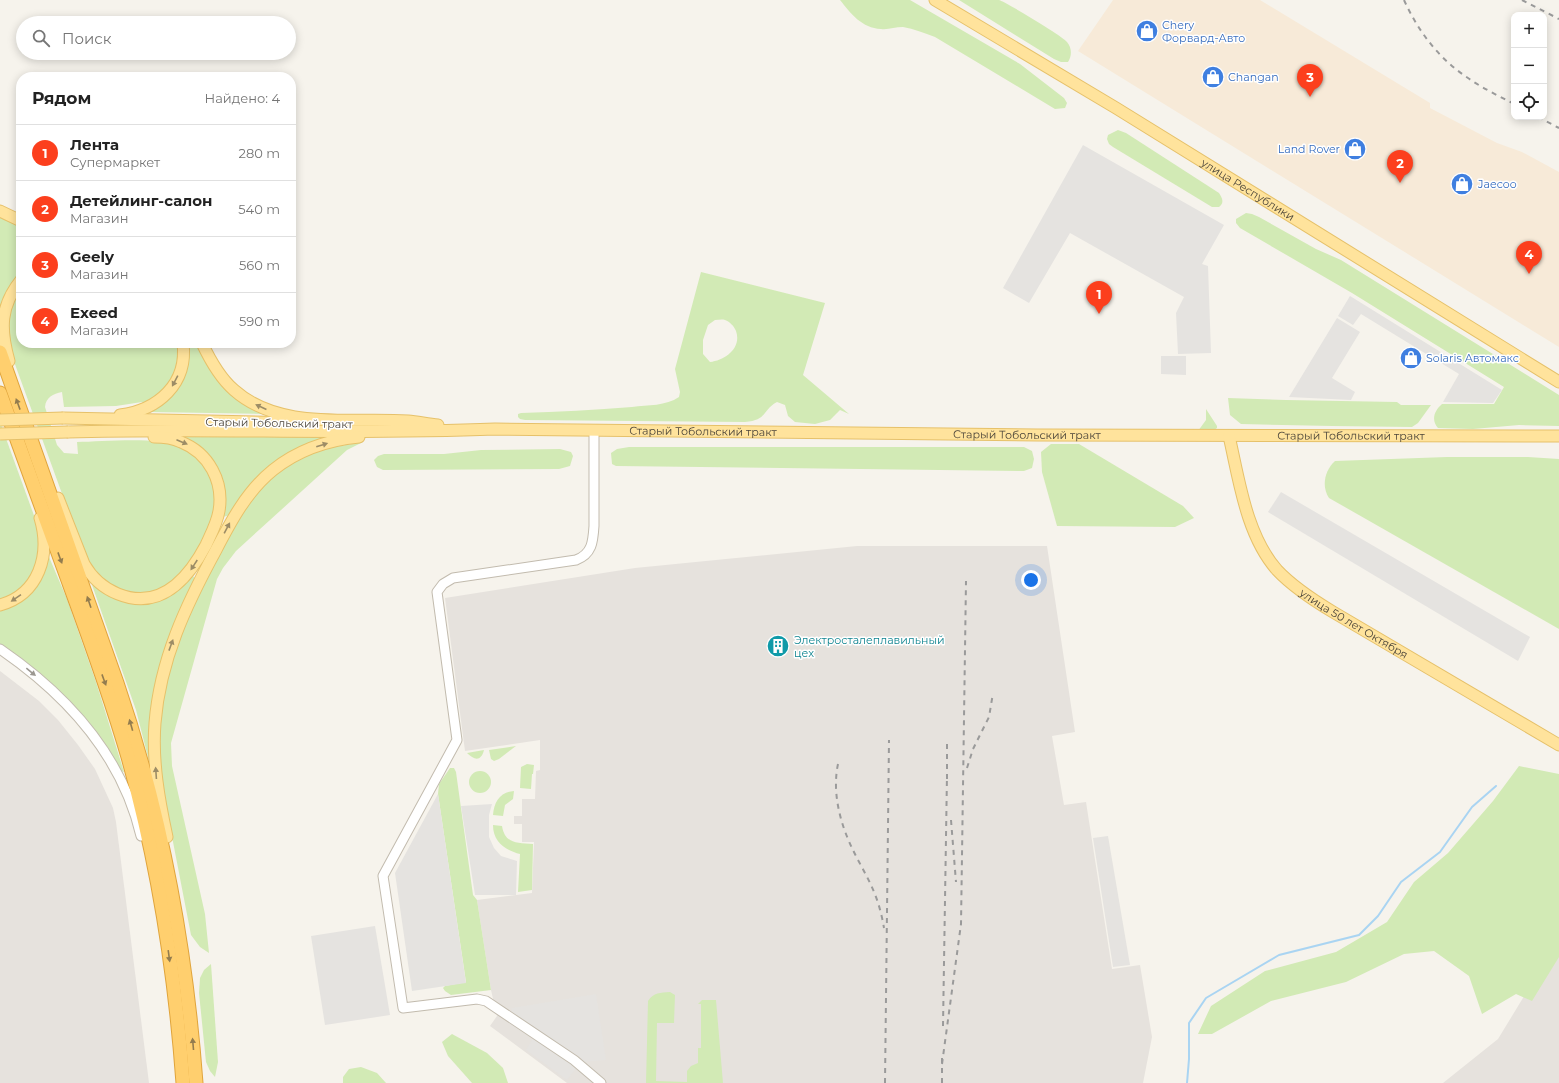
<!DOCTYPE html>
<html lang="ru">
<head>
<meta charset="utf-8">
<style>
  :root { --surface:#fff; --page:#f6f6f6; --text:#222; --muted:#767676; --line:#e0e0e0; --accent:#fc3f1d }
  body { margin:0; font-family:Montserrat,sans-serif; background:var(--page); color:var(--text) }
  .controls { position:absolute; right:12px; top:12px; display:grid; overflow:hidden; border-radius:8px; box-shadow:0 2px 10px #0003 }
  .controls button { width:36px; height:36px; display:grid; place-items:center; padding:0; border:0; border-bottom:1px solid var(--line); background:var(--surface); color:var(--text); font:20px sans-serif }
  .you { position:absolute; left:1031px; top:580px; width:14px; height:14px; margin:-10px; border:3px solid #fff; border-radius:50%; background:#1a73e8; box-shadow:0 0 0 6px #1a73e833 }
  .badge { display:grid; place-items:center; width:26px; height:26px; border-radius:50%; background:var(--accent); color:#fff; font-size:13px; font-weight:700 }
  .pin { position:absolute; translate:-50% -33px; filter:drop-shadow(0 1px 2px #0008) }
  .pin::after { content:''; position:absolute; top:21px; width:14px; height:12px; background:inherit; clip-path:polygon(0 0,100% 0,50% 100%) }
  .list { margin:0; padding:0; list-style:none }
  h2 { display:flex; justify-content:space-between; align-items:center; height:52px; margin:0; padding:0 16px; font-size:17px }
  h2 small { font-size:13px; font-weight:400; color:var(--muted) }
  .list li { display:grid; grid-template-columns:26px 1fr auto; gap:12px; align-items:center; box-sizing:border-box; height:56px; padding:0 16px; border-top:1px solid var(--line) }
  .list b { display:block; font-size:15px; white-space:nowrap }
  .list p { margin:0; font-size:13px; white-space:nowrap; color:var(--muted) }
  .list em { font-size:13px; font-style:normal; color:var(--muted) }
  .icon { flex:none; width:22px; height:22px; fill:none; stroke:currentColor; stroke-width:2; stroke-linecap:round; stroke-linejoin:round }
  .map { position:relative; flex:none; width:1559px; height:1083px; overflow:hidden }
  .search { position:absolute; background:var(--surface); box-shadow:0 2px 10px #0003; left:16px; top:16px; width:280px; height:44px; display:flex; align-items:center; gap:10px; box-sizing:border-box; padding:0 14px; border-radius:22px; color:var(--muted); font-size:15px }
  .panel { position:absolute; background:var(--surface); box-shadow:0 2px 10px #0003; left:16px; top:72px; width:280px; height:276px; border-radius:16px }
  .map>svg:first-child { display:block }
</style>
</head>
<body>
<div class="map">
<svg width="1559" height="1083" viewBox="0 0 1559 1083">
  <rect width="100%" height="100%" fill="#f6f3ec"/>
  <path fill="#f7ead8" d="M1113 0H1260L1430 103V108L1497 143 1522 152 1559 172V347L1078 51Z"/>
  <g fill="#e6e2dd">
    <path d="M857 546H1047L1075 732 1052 736 1064 805 1086 802 1112 969 1140 965 1152 1037 1143 1083H567L490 1026 497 1016 491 990 477 900 532 893 534 842H522V824H514V816H522V799H535L536 771 540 770V740L465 751 445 598 635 568Z"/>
    <path d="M0 671 39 701 58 720 78 745 95 769 113 808 116 822 149 1083H0Z"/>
    <path d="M1559 939V1083H1443L1498 1039Z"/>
  </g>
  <g fill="#d2eab5" fill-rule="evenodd">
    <path d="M840 0H910L1020 64 1064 98 1067 103 1065 108 1055 109 935 37C924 33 914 29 903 27 895 27 888 30 881 29 862 28 851 14 840 0Z"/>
    <path d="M959 0C972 0 987 0 999 0 1004 1 1064 37 1067 42 1072 48 1072 56 1068 62H1061L1054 59Z"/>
    <path d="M1118 130 1126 133 1219 193C1223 199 1224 203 1219 207H1212L1113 147 1109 144 1107 139 1108 135Z"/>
    <path d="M1246 213 1252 214 1259 217 1316 249 1341 260 1559 395V426L1519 425 1473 429 1438 428C1431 420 1434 411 1442 404H1494L1504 387 1352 293 1240 228 1236 223V219Z"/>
    <path d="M0 216 21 226V275L6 292 0 307Z"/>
    <path d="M701 272 825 303 803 375 849 414 840 410 830 420 815 424 795 422 788 416 785 405 777 402C762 410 768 420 745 422L525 420 520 419 518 417V414L521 413C558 412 595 410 632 407 648 405 666 406 679 397L680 392 675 369ZM715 320C718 320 722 319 725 320 730 322 734 326 736 331 742 348 725 360 710 362L703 354V340L708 325Z"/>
    <path d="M21 287V343H178V365L167 387 144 405 142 402 116 406 64 407 62 392C53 394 46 397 45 407L57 445 64 453 78 454 77 442C103 442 158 436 180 447 209 461 222 493 211 523 208 530 205 536 202 542 183 582 148 610 105 583 98 579 90 563 85 557L8 345 6 338 11 301Z"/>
    <path d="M186 343H198L205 357 264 414 151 412V411L165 401Z"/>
    <path d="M1228 398 1286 400 1397 402 1401 405H1431L1418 423 1412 427 1332 426 1241 424 1230 415Z"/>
    <path d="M1206 409 1217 426V428L1214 430 1198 431 1206 420Z"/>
    <path d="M0 422 40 532 38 563 25 585 15 593 0 601Z"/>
    <path d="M179 436H337L309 445 230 515 223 517 224 490Z"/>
    <path d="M363 442 347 450 236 551 223 568 217 579 171 743 172 766 205 914 209 953 200 947 191 935 162 785 158 742 161 705 172 654 199 592 242 511 264 484 281 470 302 457 323 449Z"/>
    <path d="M1051 444H1079L1183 506 1194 518 1175 527 1057 526 1042 472 1041 452Z"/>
    <path d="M629 447H1024L1032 451 1034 459 1032 468 1024 471 616 466 612 464 611 453 617 449Z"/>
    <path d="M560 449 571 452 573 456 570 466 559 469 383 470 377 467 374 460 378 456 384 454H444L481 450Z"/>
    <path d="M1447 457H1528L1559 459V629L1329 498C1321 486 1325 470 1335 461Z"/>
    <path d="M49 557 67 599 96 682 124 772 121 771C90 714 52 681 0 644V611L20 601 42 576Z"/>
    <path d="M193 576 196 580 178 616 150 765 136 710 92 585C100 588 107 595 115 599 144 610 174 597 193 576Z"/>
    <path d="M516 746 499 759 494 761 491 759 489 750Z"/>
    <path d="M484 750C481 762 474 760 467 753Z"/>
    <path d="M527 764 534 765 533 774H532L531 789 520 788 521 767Z"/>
    <path d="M1519 766 1559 774V957L1532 1001 1516 994 1482 1014 1469 976 1434 951 1404 954 1346 982 1271 1001 1212 1034H1198L1211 1006 1265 971 1336 952 1387 922 1414 882 1448 853 1493 801Z"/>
    <path d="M450 768H454L456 772 473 895 477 900 491 990 451 995 445 991 443 988 445 986 466 982 438 794 439 784Z"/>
    <circle cx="480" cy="782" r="11"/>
    <path d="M514 791 513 799 505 805 503 816 493 815C494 802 500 792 514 791Z"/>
    <path d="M493 825 502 826C505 844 517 843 533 844L532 890 518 892 520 854C505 850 493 842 493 825Z"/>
    <path d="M211 964 218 1062 215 1077 210 1071 206 1062 199 993 200 978 204 970Z"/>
    <path d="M670 992 675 995 674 1023H657L656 1081 687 1082V1071L691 1066 698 1063V1048H701V1004H698L702 1000H716L723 1083H646L648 1001C654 992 660 993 670 992Z"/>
    <path d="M452 1034 487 1053 503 1068 508 1083H472L448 1056 442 1042Z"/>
    <path d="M361 1067 377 1073 386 1083H343V1077L349 1069Z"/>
  </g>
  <g fill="#e5e3e0">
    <path d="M1083 145 1224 225 1202 264 1208 266 1211 353 1178 354 1176 313 1184 297 1070 233 1029 303 1003 288Z"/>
    <path d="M1350 296 1502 390 1493 403 1443 402 1459 374 1361 314 1353 325 1338 316Z"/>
    <path d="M1337 318 1360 332 1332 378 1355 392 1351 400 1289 397Z"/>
    <path d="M1161 356H1186V375L1161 374Z"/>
    <path d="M1281 492 1530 637 1518 661 1268 512Z"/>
    <path d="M438 794 466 983 412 991 395 873Z"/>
    <path d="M492 804 489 815V837L494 848 501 856 517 861 516 895H475L461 806Z"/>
    <path d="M1108 836 1130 965 1113 967 1093 838Z"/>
    <path d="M375 926 390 1015 325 1025 311 936Z"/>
    <path d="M596 994 606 1060 581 1062 567 1080 526 1050 532 1040 531 1035 510 1019 512 1008Z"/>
  </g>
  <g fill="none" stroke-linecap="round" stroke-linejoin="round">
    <path stroke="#a9d4f2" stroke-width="2" d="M1187 1083 1189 1059V1023L1206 998 1279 955 1359 935 1378 916 1401 882 1440 852 1472 807 1496 786"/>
    <g stroke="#c2bbae" stroke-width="11">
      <g id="minor">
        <path d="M594 430V526C593 542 592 554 576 560L453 578 443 584 437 592 457 740 383 876 403 1008 477 999 486 1001 574 1060 601 1083"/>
        <path d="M0 649C67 695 122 755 141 836"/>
      </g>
    </g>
    <g stroke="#e6c16a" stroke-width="13">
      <g id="major">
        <path id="s1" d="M935 0 1116 108 1559 382"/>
        <path d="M0 211 21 221"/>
        <path d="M202 343C210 360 220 378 234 390 280 431 351 417 408 421 418 422 428 424 438 425"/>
        <path d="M9 361C0 329 0 306 21 280"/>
        <path d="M120 415C158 410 188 384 183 343"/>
        <path d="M63 418 297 423"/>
        <path id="s2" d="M68 432C210 428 353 435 495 429L1037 435 1559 436"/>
        <path id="s3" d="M1229 436C1239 479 1246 535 1277 570 1293 587 1313 600 1333 612L1559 745"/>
        <path d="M58 498 84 564C92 578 103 588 118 594 160 611 188 579 206 545 211 534 217 523 219 511 224 482 209 453 181 442 173 438 163 437 154 437"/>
        <path d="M0 605C39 594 51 555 40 518"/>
        <path d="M167 837C159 800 152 761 155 723 160 660 186 605 216 550 231 521 247 491 273 470 298 450 328 440 359 437"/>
      </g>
    </g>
    <g stroke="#e0a43c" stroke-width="15">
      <g id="highway">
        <path d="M0 352 117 683C161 812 186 946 196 1083"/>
        <path d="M0 393C23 457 46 520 69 583 90 640 111 698 128 757 158 863 175 973 183 1083"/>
      </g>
    </g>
    <use href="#minor" stroke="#fff" stroke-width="9"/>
    <use href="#major" stroke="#ffe39c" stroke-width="11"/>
    <use href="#highway" stroke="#ffcf6e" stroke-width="13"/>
    <g stroke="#9a9a9a" stroke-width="2" stroke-dasharray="5 5" stroke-linecap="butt">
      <path d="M1404 0C1418 31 1439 59 1468 78 1482 88 1499 96 1514 104"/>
      <path d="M1522 0 1559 19"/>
      <path d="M1538 117 1559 128"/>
      <path d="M838 764C832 792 840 823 852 848 859 863 868 877 874 892 879 904 882 916 884 928"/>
      <path d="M967 768 973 749 989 717 993 693"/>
      <path d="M947 779V741"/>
      <path d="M951 820 956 882"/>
      <path d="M943 1026 947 774"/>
      <path d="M942 1064 961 924 966 581"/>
      <path d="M885 1083 889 740"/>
      <path d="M942 1083V1058"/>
    </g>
    <g stroke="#e6c16a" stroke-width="13" stroke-linecap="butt">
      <g id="major-bridge">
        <path d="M0 420 63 418"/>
        <path d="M0 434 68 432"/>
      </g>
    </g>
    <use href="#major-bridge" stroke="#ffe39c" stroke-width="11"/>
  </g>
  <defs><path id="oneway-solid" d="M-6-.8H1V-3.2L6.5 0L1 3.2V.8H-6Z"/></defs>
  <g fill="#9c8c66">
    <use href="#oneway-solid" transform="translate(175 381) rotate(118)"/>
    <use href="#oneway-solid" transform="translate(261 407) rotate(-155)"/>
    <use href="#oneway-solid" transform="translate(182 442) rotate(23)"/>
    <use href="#oneway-solid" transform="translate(322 445) rotate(-17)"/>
    <use href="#oneway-solid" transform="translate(227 528) rotate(-62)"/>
    <use href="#oneway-solid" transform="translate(194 565) rotate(123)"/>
    <use href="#oneway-solid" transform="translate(16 598) rotate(146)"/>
    <use href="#oneway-solid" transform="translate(171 645) rotate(-70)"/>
    <use href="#oneway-solid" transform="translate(156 773) rotate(-94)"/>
  </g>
  <g fill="#937c4e">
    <use href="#oneway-solid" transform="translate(18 404) rotate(-110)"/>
    <use href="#oneway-solid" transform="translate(60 558) rotate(70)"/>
    <use href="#oneway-solid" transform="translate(89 602) rotate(-109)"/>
    <use href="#oneway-solid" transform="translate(104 680) rotate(70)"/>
    <use href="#oneway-solid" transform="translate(131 725) rotate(-106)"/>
    <use href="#oneway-solid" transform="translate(169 956) rotate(82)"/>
    <use href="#oneway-solid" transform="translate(193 1044) rotate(-95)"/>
  </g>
  <use fill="#9c9892" href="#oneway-solid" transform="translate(31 672) rotate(39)"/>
  <defs>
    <g id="shop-disc" transform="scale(1.15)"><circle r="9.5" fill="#3f7fe0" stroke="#fff"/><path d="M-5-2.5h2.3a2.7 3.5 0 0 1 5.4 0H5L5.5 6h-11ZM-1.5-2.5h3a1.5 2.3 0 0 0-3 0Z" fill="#fff"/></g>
    <g id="building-disc" transform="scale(1.15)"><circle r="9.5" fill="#0f9aa8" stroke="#fff"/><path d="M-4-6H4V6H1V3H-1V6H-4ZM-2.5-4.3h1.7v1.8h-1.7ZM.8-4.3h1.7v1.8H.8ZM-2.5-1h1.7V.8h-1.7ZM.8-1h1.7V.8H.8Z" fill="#fff"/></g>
  </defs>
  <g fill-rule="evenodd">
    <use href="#shop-disc" x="1147" y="31"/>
    <use href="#shop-disc" x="1213" y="77"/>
    <use href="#shop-disc" x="1355" y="149"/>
    <use href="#shop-disc" x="1462" y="184"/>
    <use href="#shop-disc" x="1411" y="358"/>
    <use href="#building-disc" x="778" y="646"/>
  </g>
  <g text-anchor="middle" stroke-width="3" stroke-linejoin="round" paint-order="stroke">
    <g font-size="11" fill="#366cbe" stroke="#fff" text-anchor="start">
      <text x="1162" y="29">Chery<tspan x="1162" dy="13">Форвард-Авто</tspan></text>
      <text x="1228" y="81">Changan</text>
      <text x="1340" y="153" text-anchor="end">Land Rover</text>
      <text x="1478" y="188">Jaecoo</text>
      <text x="1426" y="362">Solaris Автомакс</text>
    </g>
    <g font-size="11" fill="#4b4439" stroke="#fff">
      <text dy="4" stroke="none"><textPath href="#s1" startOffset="366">улица Республики</textPath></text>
      <text transform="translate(279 423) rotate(1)" y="4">Старый Тобольский тракт</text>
      <text dy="4" stroke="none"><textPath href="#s2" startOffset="635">Старый Тобольский тракт</textPath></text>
      <text dy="4" stroke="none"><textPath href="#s2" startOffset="959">Старый Тобольский тракт</textPath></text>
      <text dy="4" stroke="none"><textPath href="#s2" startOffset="1283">Старый Тобольский тракт</textPath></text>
      <text dy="4" stroke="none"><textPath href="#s3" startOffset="238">улица 50 лет Октября</textPath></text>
    </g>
    <g font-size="11" fill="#0d838f" stroke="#fff" text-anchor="start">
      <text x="794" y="644">Электросталеплавильный<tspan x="794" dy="13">цех</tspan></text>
    </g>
  </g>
</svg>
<div class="controls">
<button>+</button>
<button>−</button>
<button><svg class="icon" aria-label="locate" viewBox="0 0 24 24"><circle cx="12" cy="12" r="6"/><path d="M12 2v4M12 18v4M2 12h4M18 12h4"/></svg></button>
</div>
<div class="you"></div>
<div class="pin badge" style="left:1099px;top:314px">1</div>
<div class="pin badge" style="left:1400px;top:183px">2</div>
<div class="pin badge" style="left:1310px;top:97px">3</div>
<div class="pin badge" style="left:1529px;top:274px">4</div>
<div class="search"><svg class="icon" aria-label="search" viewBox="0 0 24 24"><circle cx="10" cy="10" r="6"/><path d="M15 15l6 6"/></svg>Поиск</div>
<section class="panel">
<h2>Рядом<small>Найдено: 4</small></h2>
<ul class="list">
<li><span class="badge">1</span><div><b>Лента</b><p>Супермаркет</p></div><em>280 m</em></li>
<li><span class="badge">2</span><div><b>Детейлинг-салон</b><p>Магазин</p></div><em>540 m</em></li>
<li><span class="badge">3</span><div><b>Geely</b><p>Магазин</p></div><em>560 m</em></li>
<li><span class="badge">4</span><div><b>Exeed</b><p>Магазин</p></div><em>590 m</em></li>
</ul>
</section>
</div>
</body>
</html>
